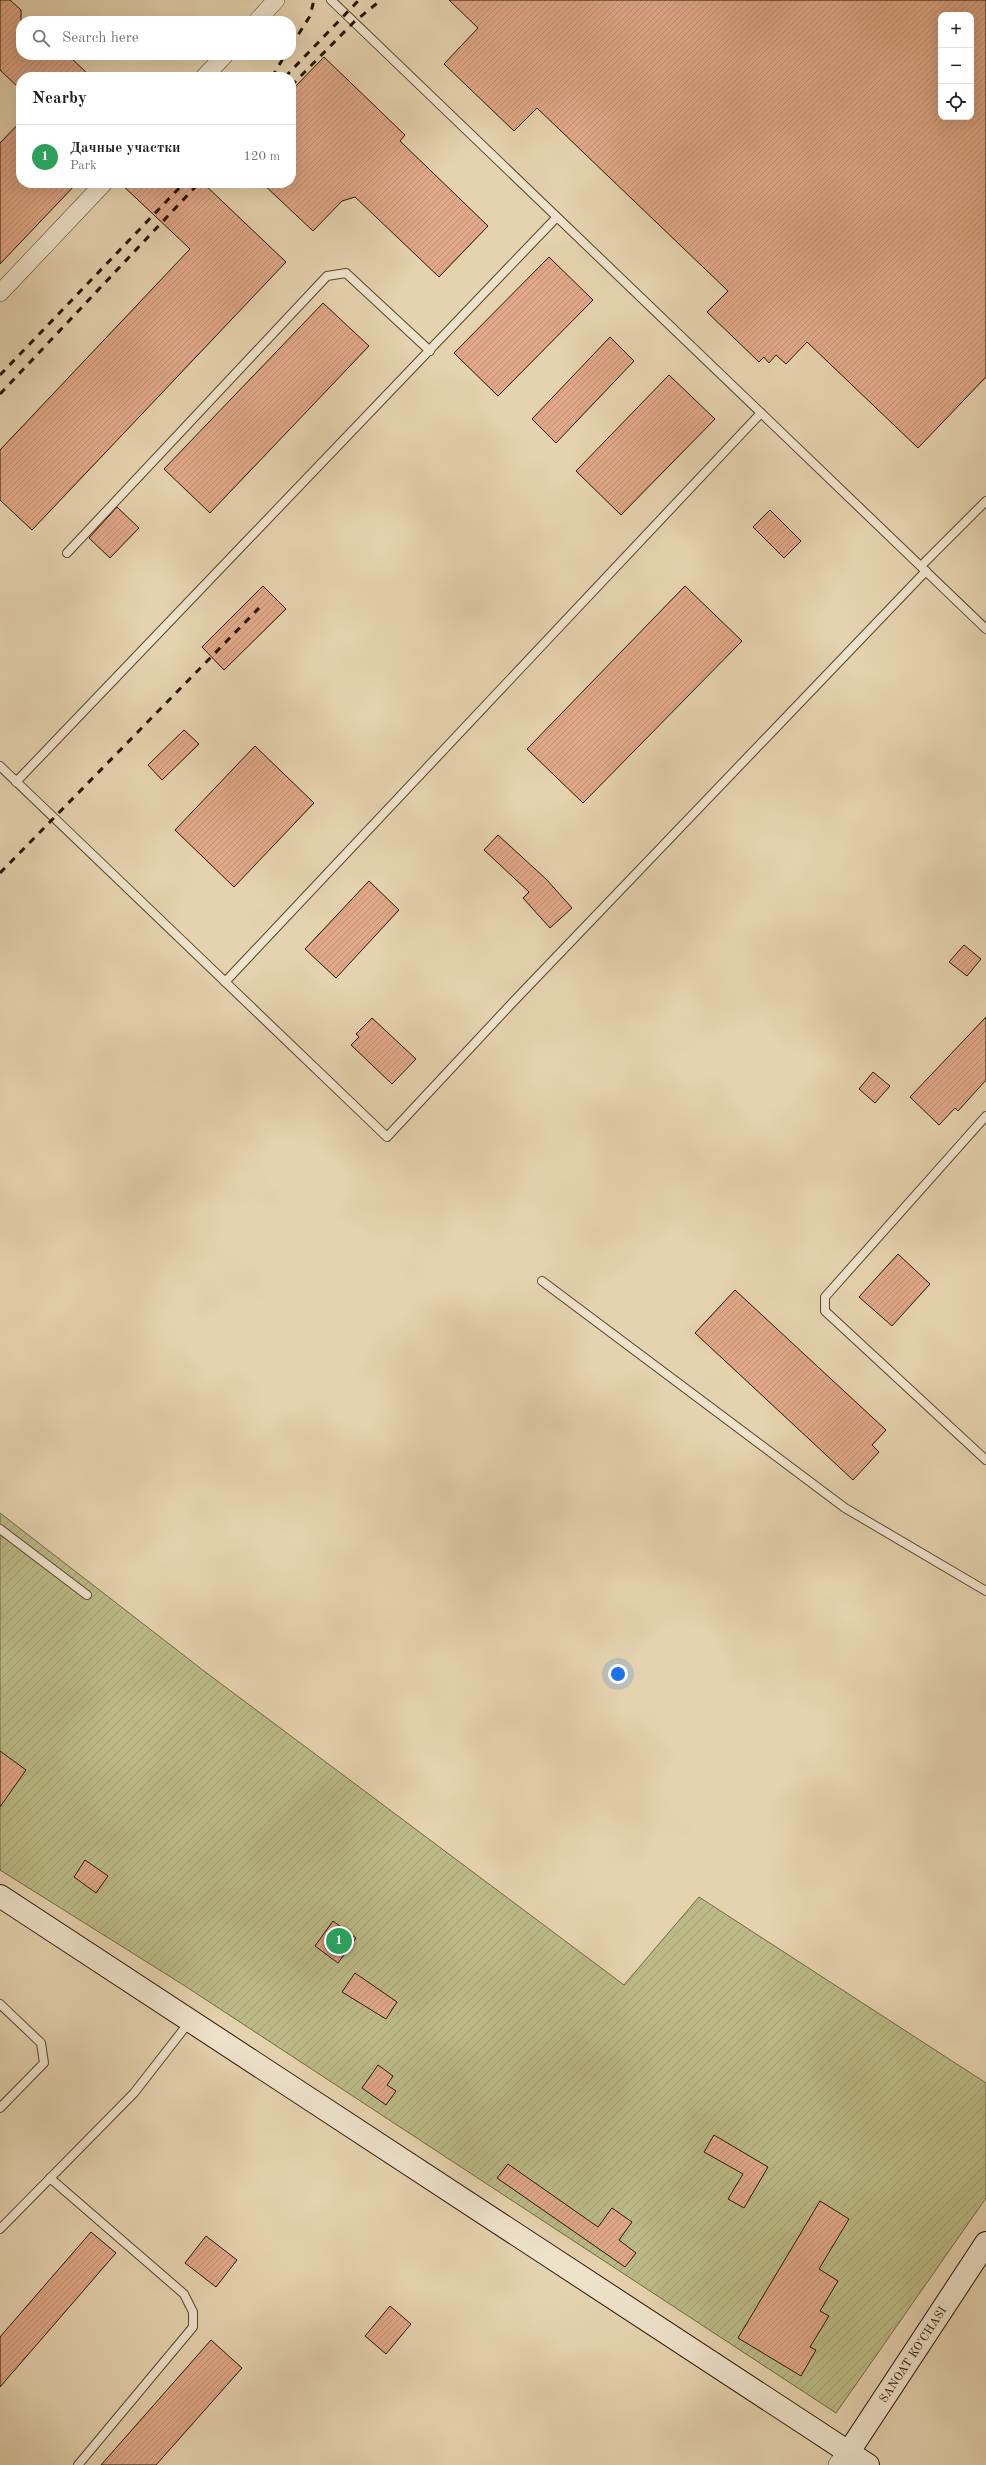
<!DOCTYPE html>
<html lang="en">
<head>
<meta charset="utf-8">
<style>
  :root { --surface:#fff; --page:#f6f6f6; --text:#202124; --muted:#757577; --line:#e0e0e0; --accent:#8f2418 }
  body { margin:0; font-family:"Old Standard TT",serif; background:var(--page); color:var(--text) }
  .controls { position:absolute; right:12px; top:12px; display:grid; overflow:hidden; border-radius:8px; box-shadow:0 4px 16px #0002 }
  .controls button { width:36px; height:36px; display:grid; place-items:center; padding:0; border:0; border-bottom:1px solid var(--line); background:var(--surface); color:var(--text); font:20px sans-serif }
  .you { position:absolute; left:618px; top:1674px; width:14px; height:14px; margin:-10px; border:3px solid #fff; border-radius:50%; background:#1a73e8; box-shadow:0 0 0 6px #1a73e833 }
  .badge { display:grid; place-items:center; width:26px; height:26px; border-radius:50%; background:var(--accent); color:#fff; font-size:13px; font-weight:700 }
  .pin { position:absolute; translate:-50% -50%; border:2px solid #fff; box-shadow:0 1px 4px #0006 }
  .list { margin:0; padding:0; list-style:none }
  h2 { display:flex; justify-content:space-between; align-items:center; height:52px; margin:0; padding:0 16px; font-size:17px }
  h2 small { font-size:13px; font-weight:400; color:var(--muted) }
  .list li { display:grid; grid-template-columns:26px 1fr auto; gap:12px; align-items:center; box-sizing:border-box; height:64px; padding:0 16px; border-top:1px solid var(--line) }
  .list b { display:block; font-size:15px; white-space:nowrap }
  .list p { margin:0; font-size:13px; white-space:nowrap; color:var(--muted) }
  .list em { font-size:13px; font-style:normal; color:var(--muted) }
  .icon { flex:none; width:22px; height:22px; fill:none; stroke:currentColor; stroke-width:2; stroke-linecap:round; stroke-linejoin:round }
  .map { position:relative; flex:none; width:986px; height:2465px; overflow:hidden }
  .search { position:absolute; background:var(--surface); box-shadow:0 4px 16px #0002; left:16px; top:16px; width:280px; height:44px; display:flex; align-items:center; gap:10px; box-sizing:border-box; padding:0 14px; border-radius:16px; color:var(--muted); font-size:15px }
  .panel { position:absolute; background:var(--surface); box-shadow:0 4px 16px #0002; left:16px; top:72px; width:280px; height:116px; border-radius:16px }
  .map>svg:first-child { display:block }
</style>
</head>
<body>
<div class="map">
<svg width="986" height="2465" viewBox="0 0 986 2465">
  <defs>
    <pattern id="garden-furrows" width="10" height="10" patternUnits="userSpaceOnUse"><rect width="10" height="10" fill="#bbba86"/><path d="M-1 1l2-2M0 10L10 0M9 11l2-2" fill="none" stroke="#a19f72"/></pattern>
    <pattern id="building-hatch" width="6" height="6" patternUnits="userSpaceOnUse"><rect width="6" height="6" fill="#e0a888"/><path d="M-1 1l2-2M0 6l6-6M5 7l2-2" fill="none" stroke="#c09074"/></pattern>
  </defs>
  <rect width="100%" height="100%" fill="#e5d2ae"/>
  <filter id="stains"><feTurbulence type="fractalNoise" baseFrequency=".005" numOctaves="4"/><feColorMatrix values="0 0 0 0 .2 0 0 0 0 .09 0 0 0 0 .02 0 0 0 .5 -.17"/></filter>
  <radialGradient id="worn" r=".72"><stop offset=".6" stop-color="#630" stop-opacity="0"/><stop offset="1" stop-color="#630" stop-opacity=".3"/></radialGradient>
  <path fill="url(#garden-furrows)" stroke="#726745" d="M0 1513 204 1671 624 1985 699 1897 986 2083V2198L836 2413 185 1986 0 1870Z"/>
  <g fill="url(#building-hatch)" stroke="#2a1404" fill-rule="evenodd">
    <path d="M0 0H10L21 10V55H68L91 77H21V90L0 70Z"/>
    <path d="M449 0H986V377L918 448 807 342 786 364 776 355 769 363 764 357 759 362 707 312 728 291 537 108 514 131 444 64 478 28ZM941 15H971V117H941Z"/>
    <path d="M324 57 405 135 400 141 488 226 439 277 355 197 342 201 313 231 262 183H291V91Z"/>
    <path d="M21 121V183H77L0 264V143Z"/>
    <path d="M120 183H203L286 262 32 530 0 500V450L190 249Z"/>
    <path d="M549 257 593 300 498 396 454 353Z"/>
    <path d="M323 303 369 346 210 513 164 469Z"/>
    <path d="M610 337 634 361 556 443 532 419Z"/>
    <path d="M669 375 715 419 621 515 576 471Z"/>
    <path d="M117 507 139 528 110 558 89 538Z"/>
    <path d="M770 510 801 541 784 558 753 527Z"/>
    <path d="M263 586 286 609 224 670 202 647Z"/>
    <path d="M685 586 742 641 583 803 527 749Z"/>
    <path d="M184 730 199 744 162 780 148 765Z"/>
    <path d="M255 746 314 803 234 887 175 830Z"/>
    <path d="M498 835 546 879 572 908 550 928 523 898 529 892 484 850Z"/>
    <path d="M369 881 399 910 336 978 305 949Z"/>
    <path d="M964 945 981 959 967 976 949 962Z"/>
    <path d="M986 1017V1080L958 1111 955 1108 939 1125 910 1097Z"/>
    <path d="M372 1018 416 1059 392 1084 351 1045 359 1037 356 1034Z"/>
    <path d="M873 1072 890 1086 875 1103 859 1089Z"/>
    <path d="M898 1254 930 1284 892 1326 859 1297Z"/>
    <path d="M735 1290 886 1430 872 1445 879 1452 853 1480 695 1333Z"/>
    <path d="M0 1751 26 1770 0 1807Z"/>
    <path d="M85 1860 108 1876 96 1893 74 1877Z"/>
    <path d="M333 1921 356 1938 338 1963 315 1946Z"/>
    <path d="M355 1973 397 2002 386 2019 342 1992Z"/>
    <path d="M378 2065 393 2076 387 2085 396 2091 386 2105 362 2088Z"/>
    <path d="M714 2135 768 2167 744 2208 728 2199 743 2174 704 2152Z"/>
    <path d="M508 2164 598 2227 612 2208 632 2222 619 2240 636 2253 625 2267 497 2178Z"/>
    <path d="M820 2201 849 2219 819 2269 838 2281 820 2311 829 2316 810 2347 816 2350 801 2376 738 2338Z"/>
    <path d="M91 2232 116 2253 0 2387V2337Z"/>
    <path d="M206 2236 237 2260 216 2287 185 2263Z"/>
    <path d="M390 2306 411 2324 386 2354 365 2336Z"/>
    <path d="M211 2340 242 2368 156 2465H101Z"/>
  </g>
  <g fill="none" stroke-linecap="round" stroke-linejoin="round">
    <g stroke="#59442e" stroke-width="10">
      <g id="service">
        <path d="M331 0 986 629"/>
        <path d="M67 553 327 276 346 273 430 351"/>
        <path d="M921 566 986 501"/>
        <path d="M0 766 387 1137 514 1001 926 571"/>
        <path d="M16 782 556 218"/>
        <path d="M225 982 761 413"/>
        <path d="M986 1116 825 1297V1311L986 1460"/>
        <path d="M542 1281 845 1508 986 1591"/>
        <path d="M0 1529 87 1595"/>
        <path d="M0 2004 41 2043 44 2063 0 2108"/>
        <path d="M50 2178 184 2294 193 2312V2327L78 2465"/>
        <path d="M0 2229 134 2093 190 2021"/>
      </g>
    </g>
    <g stroke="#59442e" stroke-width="18">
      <g id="minor">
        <path d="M257 21 276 0"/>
        <path d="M204 77 225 55"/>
        <path d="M0 293 104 183"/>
      </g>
    </g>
    <g stroke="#59442e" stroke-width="22">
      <path id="tertiary" d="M839 2465 848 2453"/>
    </g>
    <g stroke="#2a1404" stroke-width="24">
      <g id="secondary">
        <path d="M0 1896 868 2465"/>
        <path id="s1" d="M848 2453 986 2243"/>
      </g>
    </g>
    <use href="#service" stroke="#eee2ca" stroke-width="8"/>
    <use href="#minor" stroke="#eee2ca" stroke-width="17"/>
    <use href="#tertiary" stroke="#eee2ca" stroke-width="21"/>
    <use href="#secondary" stroke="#eee2ca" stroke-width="22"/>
    <g stroke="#2a1404" stroke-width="3" stroke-dasharray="7 7" stroke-linecap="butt">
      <path d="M291 46 310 16 314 0"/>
      <path d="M272 77 285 55"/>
      <path d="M285 77 359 0"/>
      <path d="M291 86 354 22 381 0"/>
      <path d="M0 375 184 183"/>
      <path d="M0 394 199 183"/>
      <path d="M0 873 259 608"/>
    </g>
  </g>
  <g text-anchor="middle" stroke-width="3" stroke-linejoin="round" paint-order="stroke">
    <g font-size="12" fill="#2a1404" stroke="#eee2ca">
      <text dy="4" stroke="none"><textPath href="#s1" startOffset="118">SANOAT KO'CHASI</textPath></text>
    </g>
  </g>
  <rect width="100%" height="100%" filter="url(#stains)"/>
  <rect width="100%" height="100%" fill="url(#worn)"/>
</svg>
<div class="controls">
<button>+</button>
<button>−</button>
<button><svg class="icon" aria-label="locate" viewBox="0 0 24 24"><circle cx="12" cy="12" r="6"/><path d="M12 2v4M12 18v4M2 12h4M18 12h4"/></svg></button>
</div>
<div class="you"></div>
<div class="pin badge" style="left:339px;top:1941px;background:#2e9e5b">1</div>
<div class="search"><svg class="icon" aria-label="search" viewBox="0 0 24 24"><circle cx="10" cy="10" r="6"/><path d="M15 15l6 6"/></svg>Search here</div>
<section class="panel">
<h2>Nearby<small></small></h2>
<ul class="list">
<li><span class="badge" style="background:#2e9e5b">1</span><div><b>Дачные участки</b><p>Park</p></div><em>120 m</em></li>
</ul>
</section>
</div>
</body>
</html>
